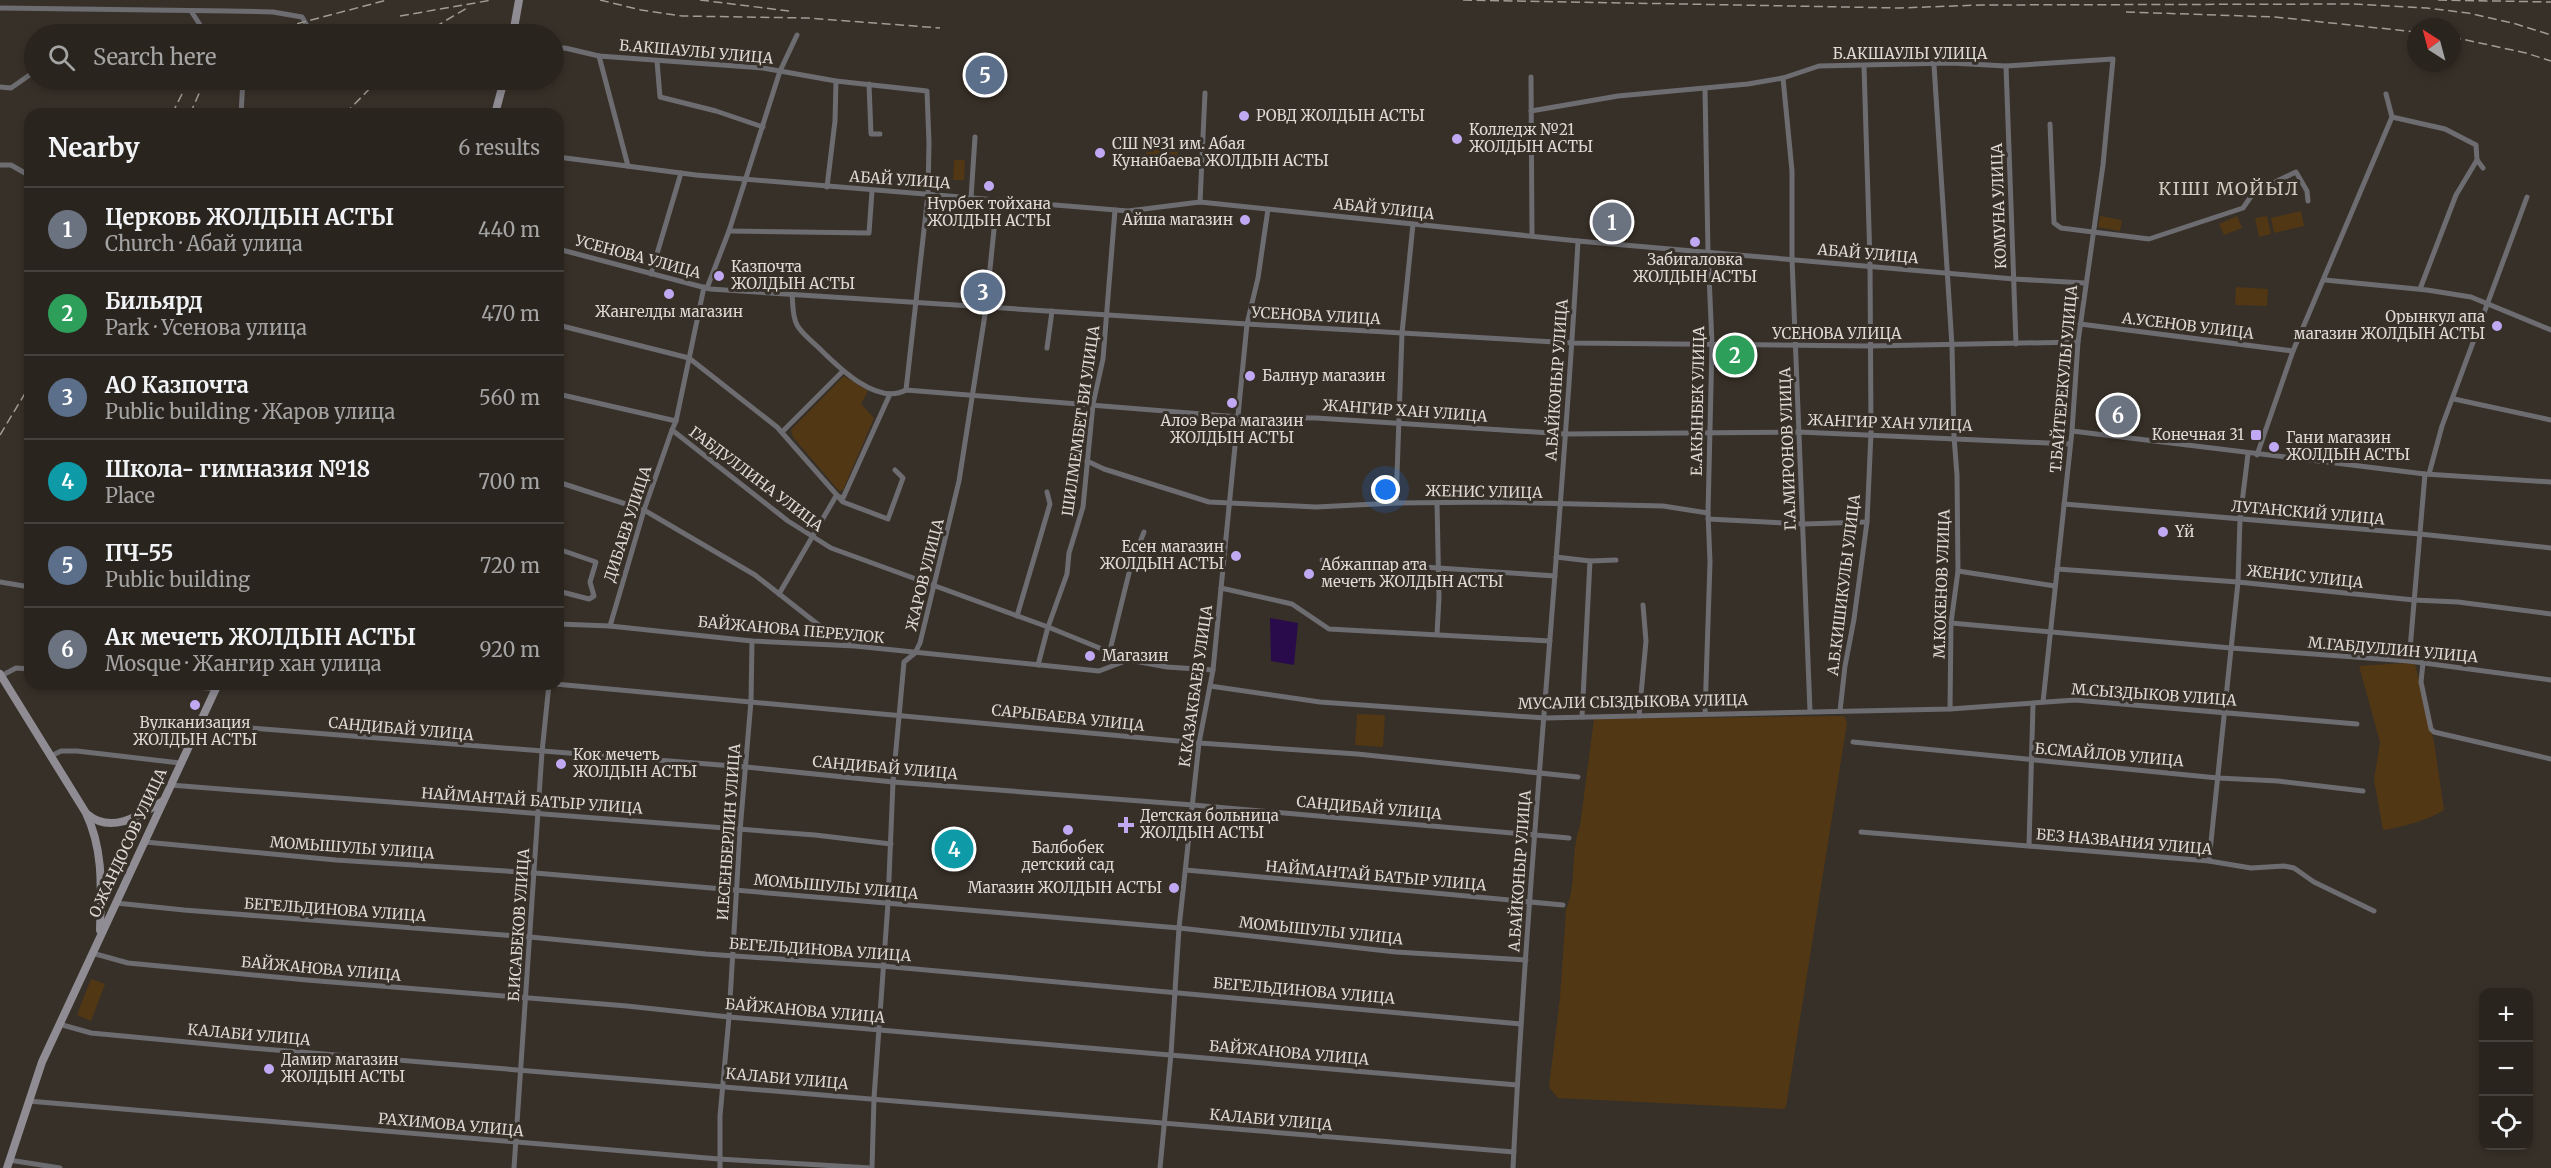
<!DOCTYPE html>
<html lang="en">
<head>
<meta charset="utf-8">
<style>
  :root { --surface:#29241e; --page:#312c27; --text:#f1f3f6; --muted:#a5a4a4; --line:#45413c; --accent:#bca0f2 }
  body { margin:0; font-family:Merriweather,serif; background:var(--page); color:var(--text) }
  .controls { position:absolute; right:18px; bottom:18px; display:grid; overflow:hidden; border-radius:12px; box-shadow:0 3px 9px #0003 }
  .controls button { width:54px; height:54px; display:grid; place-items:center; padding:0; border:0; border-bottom:2px solid var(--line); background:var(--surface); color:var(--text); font:30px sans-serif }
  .compass { position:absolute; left:2407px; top:18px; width:54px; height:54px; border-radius:50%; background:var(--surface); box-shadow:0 3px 9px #0003; rotate:324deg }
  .you { position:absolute; left:1386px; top:490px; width:21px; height:21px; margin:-15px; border:4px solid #fff; border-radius:50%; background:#1a73e8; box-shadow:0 0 0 9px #1a73e833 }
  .badge { display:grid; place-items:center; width:39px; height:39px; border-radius:50%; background:var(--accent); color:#fff; font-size:20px; font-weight:700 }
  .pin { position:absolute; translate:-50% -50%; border:3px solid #fff; box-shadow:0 2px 6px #0006 }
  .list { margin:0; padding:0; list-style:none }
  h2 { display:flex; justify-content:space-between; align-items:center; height:78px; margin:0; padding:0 24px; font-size:26px }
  h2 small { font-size:20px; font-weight:400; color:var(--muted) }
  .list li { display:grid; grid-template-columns:39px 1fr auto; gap:18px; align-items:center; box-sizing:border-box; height:84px; padding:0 24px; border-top:2px solid var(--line) }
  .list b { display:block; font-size:22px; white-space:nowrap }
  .list p { margin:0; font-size:20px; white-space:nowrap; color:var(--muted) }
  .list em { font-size:20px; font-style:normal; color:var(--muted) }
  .icon { flex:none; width:33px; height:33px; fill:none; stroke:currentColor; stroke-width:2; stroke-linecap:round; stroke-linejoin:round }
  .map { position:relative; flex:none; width:2551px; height:1168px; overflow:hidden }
  .search { position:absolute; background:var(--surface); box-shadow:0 3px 9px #0003; left:24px; top:24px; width:540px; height:66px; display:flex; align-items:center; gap:15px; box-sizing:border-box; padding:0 21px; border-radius:33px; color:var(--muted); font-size:22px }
  .panel { position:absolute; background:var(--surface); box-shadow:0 3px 9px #0003; left:24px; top:108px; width:540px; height:582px; border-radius:18px }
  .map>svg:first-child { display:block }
</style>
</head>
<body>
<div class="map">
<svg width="2551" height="1168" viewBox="0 0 2551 1168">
  <rect width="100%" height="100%" fill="#373028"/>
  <g fill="#513714">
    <path d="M1146 148 1178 149 1177 167 1146 166Z"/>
    <path d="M954 160H965L964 180H953Z"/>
    <path d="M2301 211 2304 226 2274 233 2271 218Z"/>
    <path d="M2100 216 2122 220 2120 231 2098 227Z"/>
    <path d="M2237 216 2242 228 2224 235 2219 224Z"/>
    <path d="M2267 216 2271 234 2259 237 2255 218Z"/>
    <path d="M2236 287 2268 289 2267 306 2235 305Z"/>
    <path d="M844 376 868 391 861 404 874 418 843 490 839 491 793 437 791 430Z"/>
    <path d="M2405 663 2415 664 2434 742 2444 810C2431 819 2399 828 2383 830L2374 780 2380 742 2359 666Z"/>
    <path d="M1357 714 1385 715 1383 747 1355 745Z"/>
    <path d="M1844 716 1847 723 1786 1107 1783 1109 1558 1098 1549 1087 1560 998 1566 910C1577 884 1570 853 1580 826L1594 719Z"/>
    <path d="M91 979 105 984 91 1021 77 1015Z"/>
  </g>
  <path fill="#290b4c" d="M1270 618 1298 623 1294 665 1271 661Z"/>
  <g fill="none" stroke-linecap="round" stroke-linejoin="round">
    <g stroke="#6d6c71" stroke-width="5">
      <path d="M0 8 228 11 273 12 302 17 309 29 276 34"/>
      <path d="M191 11 206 34"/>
      <path d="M554 49 565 48 599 56 763 68 836 81 927 91 929 143 928 194 906 390"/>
      <path d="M599 56 628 166"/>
      <path d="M657 61 660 97 716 111 763 127"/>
      <path d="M1934 65 1952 346 1954 437 1957 475 1958 571 1951 623 1950 709"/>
      <path d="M2006 66 2016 344"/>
      <path d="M1531 77 1532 236"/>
      <path d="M1783 78 1792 171V259L1810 711"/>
      <path d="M133 80H143"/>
      <path d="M869 84 871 134H880"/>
      <path d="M0 87 11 88 31 74 34 75"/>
      <path d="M1531 111 1618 96 1748 84 1783 78 1819 66 1951 63 2006 66 2113 59 2103 165 2078 342 2072 431 2043 702"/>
      <path d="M241 114 243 80"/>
      <path d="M2392 117 2445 129 2476 145 2477 160 2483 168"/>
      <path d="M2050 124 2054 223 2061 228 2149 239 2243 208 2254 192 2296 172 2307 191 2308 201"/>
      <path d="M558 157 696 175 1128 211 1200 202 1578 241 2014 279 2085 283"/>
      <path d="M0 165H11L30 176"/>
      <path d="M827 187 835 121 836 81"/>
      <path d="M971 198 975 137"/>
      <path d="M1200 202 1205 93"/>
      <path d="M729 231 869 233 872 191"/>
      <path d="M558 249 710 289 1247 324 1573 343 1869 346 2078 342"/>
      <path d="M651 274 681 173"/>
      <path d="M2325 280 2427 290 2471 297 2551 330"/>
      <path d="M707 288 729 231 780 71 797 35"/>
      <path d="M2420 289 2456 195 2477 160"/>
      <path d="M792 293C793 303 792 316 797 325 802 334 812 341 819 348 838 367 877 406 906 390L1239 417 1316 418 1565 434 1799 432 2070 444"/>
      <path d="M2080 324 2293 351"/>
      <path d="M558 325 689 358 777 427 843 502 888 519 903 478 895 470"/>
      <path d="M1047 348 1052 311"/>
      <path d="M558 394 676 421 672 430 788 521 831 548 1048 627 1129 660 1167 667 1213 670"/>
      <path d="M2454 399 2551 420"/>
      <path d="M676 421 704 287"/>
      <path d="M2072 431 2425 474 2551 482"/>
      <path d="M782 432 843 371"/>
      <path d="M2257 455 2293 351 2392 117 2386 94"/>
      <path d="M1087 461 1104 469 1209 502 1316 507 1396 503 1497 502 1663 506 1708 513"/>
      <path d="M2429 474 2442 426 2527 197"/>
      <path d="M558 482 644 510 755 575 820 626 853 645"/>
      <path d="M1396 503 1402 333 1413 224"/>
      <path d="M1437 503 1439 598 1437 634"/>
      <path d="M2064 504 2420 534 2551 548"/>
      <path d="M1708 519 1804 524 1867 522"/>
      <path d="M558 549 596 562 590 582 594 596 589 599 558 591"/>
      <path d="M1556 557 1590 561 1616 560"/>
      <path d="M1322 560 1555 576"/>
      <path d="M2057 569 2238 582 2414 600 2458 602 2551 614"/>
      <path d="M1958 571 2055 586"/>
      <path d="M0 582 30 587"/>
      <path d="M1221 588 1292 604 1329 629 1550 641"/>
      <path d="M779 594 836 496 843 498 890 394"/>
      <path d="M1017 616 1050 504 1047 492"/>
      <path d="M1951 623 2231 648 2409 661 2551 680"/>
      <path d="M558 624 610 626 752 641 855 646 1099 671 1128 660"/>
      <path d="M610 626 644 510 672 430"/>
      <path d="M1109 654 1131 565 1144 532"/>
      <path d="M2409 661 2425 474"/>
      <path d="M2423 663 2421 682 2431 729 2434 732 2551 759"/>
      <path d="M1038 665 1048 627 1067 574 1069 553 1083 507 1093 404 1103 359 1115 210"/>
      <path d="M1 676 16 668 30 669"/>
      <path d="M175 684 216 689"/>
      <path d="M555 684 1199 743 1357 754 1578 777"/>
      <path d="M1210 686 1320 702 1545 718 1950 709 2075 700 2357 724"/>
      <path d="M1840 711 1845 666 1854 619 1867 522 1871 433 1870 261 1864 66"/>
      <path d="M1705 714 1710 562 1708 513 1712 344 1708 252 1705 89"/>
      <path d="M1639 716 1646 641 1643 605"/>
      <path d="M1582 717 1590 561"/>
      <path d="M199 724 746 767 893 782 1193 805 1569 838"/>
      <path d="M1853 742 2218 778 2278 781 2363 791"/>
      <path d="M51 756 61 751H77L180 763"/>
      <path d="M170 785 815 835 891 844"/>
      <path d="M1861 832 2209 861 2251 868 2284 866 2294 868 2314 882 2374 911"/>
      <path d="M145 842 336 860 535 873 1179 928 1396 952 1526 960"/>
      <path d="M2029 846 2033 705"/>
      <path d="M2209 861 2238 582 2240 519 2248 454"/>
      <path d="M1186 870 1563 905"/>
      <path d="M116 903 184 910 530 937 706 954 882 966 1521 1024"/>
      <path d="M92 953 128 963 307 980 627 1006 729 1017 1517 1085"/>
      <path d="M59 1024 91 1033 251 1048 1514 1152"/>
      <path d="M28 1101 719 1159 871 1168"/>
      <path d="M9 1160 60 1168"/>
      <path d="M514 1168 542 752 549 684"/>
      <path d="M720 1168V1116L729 1017 740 831 751 701 752 641"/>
      <path d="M872 1168 874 1098 888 903 893 782 904 662 915 653 920 643 959 481 986 308 997 200"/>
      <path d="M1160 1168 1171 1054 1179 928 1199 743 1213 670 1247 324 1258 278 1268 209"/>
      <path d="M1513 1168C1528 859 1561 550 1578 241"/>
    </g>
    <g stroke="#8f8c94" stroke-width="8">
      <path d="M513 34 519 0"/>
      <path d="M495 114 504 80"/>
      <path d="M0 674 86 813C104 851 101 889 100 930"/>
      <path d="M87 814C112 835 140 815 163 801"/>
      <path d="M7 1168 42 1062 218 684"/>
    </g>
    <g stroke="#a09b94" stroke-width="1.5" stroke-dasharray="9 4.5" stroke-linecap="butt">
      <path d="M600 0 641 10 682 16 808 18 940 28"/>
      <path d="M700 0 789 11"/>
      <path d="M1463 0 1900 8 1980 5 2353 4 2427 8 2468 13 2516 24 2551 35"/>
      <path d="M2438 0 2551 2"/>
      <path d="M2126 12 2275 17 2416 32"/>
      <path d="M400 16 492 0"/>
      <path d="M258 34 387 0"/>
      <path d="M423 34 467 8"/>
      <path d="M2452 37 2526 53 2551 61"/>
      <path d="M172 114 189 80"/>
      <path d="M190 114 205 80"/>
      <path d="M345 114 378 80"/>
      <path d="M0 435 30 385"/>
    </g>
  </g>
  <g fill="#c1a8f3" stroke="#373028" stroke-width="2">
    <circle cx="1244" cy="116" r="6"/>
    <circle cx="1457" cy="139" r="6"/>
    <circle cx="1100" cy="153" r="6"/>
    <circle cx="989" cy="186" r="6"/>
    <circle cx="1245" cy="220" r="6"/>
    <circle cx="1695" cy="242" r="6"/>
    <circle cx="719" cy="276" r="6"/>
    <circle cx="669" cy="294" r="6"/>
    <circle cx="2497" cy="326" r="6"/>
    <circle cx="1250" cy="376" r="6"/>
    <circle cx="1232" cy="403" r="6"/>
    <rect x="2250" y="429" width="12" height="12" rx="3"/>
    <circle cx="2274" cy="447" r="6"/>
    <circle cx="2163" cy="532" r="6"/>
    <circle cx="1236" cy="556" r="6"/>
    <circle cx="1309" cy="574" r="6"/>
    <circle cx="1090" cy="656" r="6"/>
    <circle cx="195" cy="705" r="6"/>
    <circle cx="561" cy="764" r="6"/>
    <path d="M1123 816h6v6h6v6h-6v6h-6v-6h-6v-6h6z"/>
    <circle cx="1068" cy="830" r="6"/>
    <circle cx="1174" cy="888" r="6"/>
    <circle cx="269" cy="1069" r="6"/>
  </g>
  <g text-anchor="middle" stroke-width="6" stroke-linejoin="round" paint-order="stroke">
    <g font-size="15" fill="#ddd9d3" stroke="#373028">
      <text transform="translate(696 52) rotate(5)" y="5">Б.АКШАУЛЫ УЛИЦА</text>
      <text x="1910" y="59">Б.АКШАУЛЫ УЛИЦА</text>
      <text transform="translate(900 180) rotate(4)" y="5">АБАЙ УЛИЦА</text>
      <text transform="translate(1999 206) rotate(-92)" y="5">КОМУНА УЛИЦА</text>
      <text transform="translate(1384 209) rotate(6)" y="5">АБАЙ УЛИЦА</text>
      <text transform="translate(1868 254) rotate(5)" y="5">АБАЙ УЛИЦА</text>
      <text transform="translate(638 257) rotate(15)" y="5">УСЕНОВА УЛИЦА</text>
      <text transform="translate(1316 316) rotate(3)" y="5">УСЕНОВА УЛИЦА</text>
      <text transform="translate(2188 326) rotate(7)" y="5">А.УСЕНОВ УЛИЦА</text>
      <text x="1837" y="339">УСЕНОВА УЛИЦА</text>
      <text transform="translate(2064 379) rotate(-85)" y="5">Т.БАЙТЕРЕКУЛЫ УЛИЦА</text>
      <text transform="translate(1557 380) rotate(-86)" y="5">А.БАЙКОНЫР УЛИЦА</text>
      <text transform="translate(1698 401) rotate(-89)" y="5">Е.АКЫНБЕК УЛИЦА</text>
      <text transform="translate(1405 411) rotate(4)" y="5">ЖАНГИР ХАН УЛИЦА</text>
      <text transform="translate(1081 421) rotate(-82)" y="5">ШИЛМЕМБЕТ БИ УЛИЦА</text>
      <text transform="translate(1890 423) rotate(2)" y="5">ЖАНГИР ХАН УЛИЦА</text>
      <text transform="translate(1788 449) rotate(-92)" y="5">Г.А.МИРОНОВ УЛИЦА</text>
      <text transform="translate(756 479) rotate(37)" y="5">ГАБДУЛЛИНА УЛИЦА</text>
      <text transform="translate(1484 492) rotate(1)" y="5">ЖЕНИС УЛИЦА</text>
      <text transform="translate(2308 513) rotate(5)" y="5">ЛУГАНСКИЙ УЛИЦА</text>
      <text transform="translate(628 524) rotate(-72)" y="5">ДИБАЕВ УЛИЦА</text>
      <text transform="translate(925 575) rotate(-76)" y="5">ЖАРОВ УЛИЦА</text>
      <text transform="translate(2305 577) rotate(6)" y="5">ЖЕНИС УЛИЦА</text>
      <text transform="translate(1942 584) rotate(-88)" y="5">М.КОКЕНОВ УЛИЦА</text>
      <text transform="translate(1844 585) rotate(-83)" y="5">А.Б.КИШИКУЛЫ УЛИЦА</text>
      <text transform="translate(791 630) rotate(5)" y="5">БАЙЖАНОВА ПЕРЕУЛОК</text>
      <text transform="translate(2393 650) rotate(5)" y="5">М.ГАБДУЛЛИН УЛИЦА</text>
      <text transform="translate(1196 686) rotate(-82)" y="5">К.КАЗАКБАЕВ УЛИЦА</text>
      <text transform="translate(2154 695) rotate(4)" y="5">М.СЫЗДЫКОВ УЛИЦА</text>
      <text transform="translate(1633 702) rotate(-1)" y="5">МУСАЛИ СЫЗДЫКОВА УЛИЦА</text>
      <text transform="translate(1068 718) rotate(6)" y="5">САРЫБАЕВА УЛИЦА</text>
      <text transform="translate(401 729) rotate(5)" y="5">САНДИБАЙ УЛИЦА</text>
      <text transform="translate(2109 755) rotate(5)" y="5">Б.СМАЙЛОВ УЛИЦА</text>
      <text transform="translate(885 768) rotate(5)" y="5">САНДИБАЙ УЛИЦА</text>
      <text transform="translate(532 801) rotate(4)" y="5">НАЙМАНТАЙ БАТЫР УЛИЦА</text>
      <text transform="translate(1369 808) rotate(5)" y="5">САНДИБАЙ УЛИЦА</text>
      <text transform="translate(729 832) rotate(-86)" y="5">И.ЕСЕНБЕРЛИН УЛИЦА</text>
      <text transform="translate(2124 842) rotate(5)" y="5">БЕЗ НАЗВАНИЯ УЛИЦА</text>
      <text transform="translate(128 843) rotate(-65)" y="5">О.ЖАНДОСОВ УЛИЦА</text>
      <text transform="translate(352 848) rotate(4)" y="5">МОМЫШУЛЫ УЛИЦА</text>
      <text transform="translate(1520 871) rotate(-86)" y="5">А.БАЙКОНЫР УЛИЦА</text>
      <text transform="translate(1376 876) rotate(5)" y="5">НАЙМАНТАЙ БАТЫР УЛИЦА</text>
      <text transform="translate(836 887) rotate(5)" y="5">МОМЫШУЛЫ УЛИЦА</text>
      <text transform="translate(335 910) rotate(4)" y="5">БЕГЕЛЬДИНОВА УЛИЦА</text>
      <text transform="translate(519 925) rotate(-86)" y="5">Б.ИСАБЕКОВ УЛИЦА</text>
      <text transform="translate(1321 931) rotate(6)" y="5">МОМЫШУЛЫ УЛИЦА</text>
      <text transform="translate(820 950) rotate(4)" y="5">БЕГЕЛЬДИНОВА УЛИЦА</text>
      <text transform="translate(321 969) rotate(5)" y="5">БАЙЖАНОВА УЛИЦА</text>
      <text transform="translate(1304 991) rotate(5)" y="5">БЕГЕЛЬДИНОВА УЛИЦА</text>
      <text transform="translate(805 1011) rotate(5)" y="5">БАЙЖАНОВА УЛИЦА</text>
      <text transform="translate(249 1035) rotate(5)" y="5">КАЛАБИ УЛИЦА</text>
      <text transform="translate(1289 1053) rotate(5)" y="5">БАЙЖАНОВА УЛИЦА</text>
      <text transform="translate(787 1079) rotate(5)" y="5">КАЛАБИ УЛИЦА</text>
      <text transform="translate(1271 1120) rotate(5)" y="5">КАЛАБИ УЛИЦА</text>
      <text transform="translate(451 1125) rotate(5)" y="5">РАХИМОВА УЛИЦА</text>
    </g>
    <g font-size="15" fill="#ddd9d3" stroke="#373028" text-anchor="start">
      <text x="1256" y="121">РОВД ЖОЛДЫН АСТЫ</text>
      <text x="1469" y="135">Колледж №21<tspan x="1469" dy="17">ЖОЛДЫН АСТЫ</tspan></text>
      <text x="1112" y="149">СШ №31 им. Абая<tspan x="1112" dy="17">Кунанбаева ЖОЛДЫН АСТЫ</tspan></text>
      <text x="989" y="209" text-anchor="middle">Нурбек тойхана<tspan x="989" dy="17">ЖОЛДЫН АСТЫ</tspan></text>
      <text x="1233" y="225" text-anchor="end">Айша магазин</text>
      <text x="1695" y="265" text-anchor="middle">Забигаловка<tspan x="1695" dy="17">ЖОЛДЫН АСТЫ</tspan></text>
      <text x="731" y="272">Казпочта<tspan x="731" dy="17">ЖОЛДЫН АСТЫ</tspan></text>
      <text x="669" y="317" text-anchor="middle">Жангелды магазин</text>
      <text x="2485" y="322" text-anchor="end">Орынкул апа<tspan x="2485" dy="17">магазин ЖОЛДЫН АСТЫ</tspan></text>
      <text x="1262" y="381">Балнур магазин</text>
      <text x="1232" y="426" text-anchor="middle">Алоэ Вера магазин<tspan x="1232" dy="17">ЖОЛДЫН АСТЫ</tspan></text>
      <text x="2244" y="440" text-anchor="end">Конечная 31</text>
      <text x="2286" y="443">Гани магазин<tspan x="2286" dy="17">ЖОЛДЫН АСТЫ</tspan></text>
      <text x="2175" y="537">Үй</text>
      <text x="1224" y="552" text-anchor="end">Есен магазин<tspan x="1224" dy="17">ЖОЛДЫН АСТЫ</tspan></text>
      <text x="1321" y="570">Абжаппар ата<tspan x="1321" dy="17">мечеть ЖОЛДЫН АСТЫ</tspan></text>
      <text x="1102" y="661">Магазин</text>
      <text x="195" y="728" text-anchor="middle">Вулканизация<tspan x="195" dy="17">ЖОЛДЫН АСТЫ</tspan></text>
      <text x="573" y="760">Кок мечеть<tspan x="573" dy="17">ЖОЛДЫН АСТЫ</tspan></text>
      <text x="1140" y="821">Детская больница<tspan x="1140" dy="17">ЖОЛДЫН АСТЫ</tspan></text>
      <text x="1068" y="853" text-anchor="middle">Балбобек<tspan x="1068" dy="17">детский сад</tspan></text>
      <text x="1162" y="893" text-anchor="end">Магазин ЖОЛДЫН АСТЫ</text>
      <text x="281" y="1065">Дамир магазин<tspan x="281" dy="17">ЖОЛДЫН АСТЫ</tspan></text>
    </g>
    <g font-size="18" letter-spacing="1.5" fill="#d2c9bf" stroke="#373028">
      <text x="2229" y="195">КІШІ МОЙЫЛ</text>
    </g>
  </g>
</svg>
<div class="controls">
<button>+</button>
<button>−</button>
<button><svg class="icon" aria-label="locate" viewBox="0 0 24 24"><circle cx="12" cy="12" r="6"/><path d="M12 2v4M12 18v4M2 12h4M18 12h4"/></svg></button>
</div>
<svg class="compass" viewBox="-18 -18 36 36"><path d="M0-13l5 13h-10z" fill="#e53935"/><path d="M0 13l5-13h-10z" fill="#a5a4a4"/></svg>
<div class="you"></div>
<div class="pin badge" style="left:1612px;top:222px;background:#6b7280">1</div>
<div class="pin badge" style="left:1735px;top:355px;background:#2e9e5b">2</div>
<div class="pin badge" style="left:983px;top:292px;background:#5c6f8a">3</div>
<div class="pin badge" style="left:954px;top:849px;background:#0f9aa8">4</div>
<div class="pin badge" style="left:985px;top:75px;background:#5c6f8a">5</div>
<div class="pin badge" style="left:2118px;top:415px;background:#6b7280">6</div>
<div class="search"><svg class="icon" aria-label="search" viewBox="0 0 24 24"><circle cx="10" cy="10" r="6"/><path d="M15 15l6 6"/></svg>Search here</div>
<section class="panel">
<h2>Nearby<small>6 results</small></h2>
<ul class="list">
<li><span class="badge" style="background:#6b7280">1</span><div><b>Церковь ЖОЛДЫН АСТЫ</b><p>Church · Абай улица</p></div><em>440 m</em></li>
<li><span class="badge" style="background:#2e9e5b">2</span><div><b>Бильярд</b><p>Park · Усенова улица</p></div><em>470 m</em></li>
<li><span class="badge" style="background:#5c6f8a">3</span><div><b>АО Казпочта</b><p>Public building · Жаров улица</p></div><em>560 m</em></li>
<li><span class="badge" style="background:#0f9aa8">4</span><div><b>Школа- гимназия №18</b><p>Place</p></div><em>700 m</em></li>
<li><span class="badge" style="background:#5c6f8a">5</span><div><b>ПЧ-55</b><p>Public building</p></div><em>720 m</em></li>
<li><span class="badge" style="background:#6b7280">6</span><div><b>Ак мечеть ЖОЛДЫН АСТЫ</b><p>Mosque · Жангир хан улица</p></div><em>920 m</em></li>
</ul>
</section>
</div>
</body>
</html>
